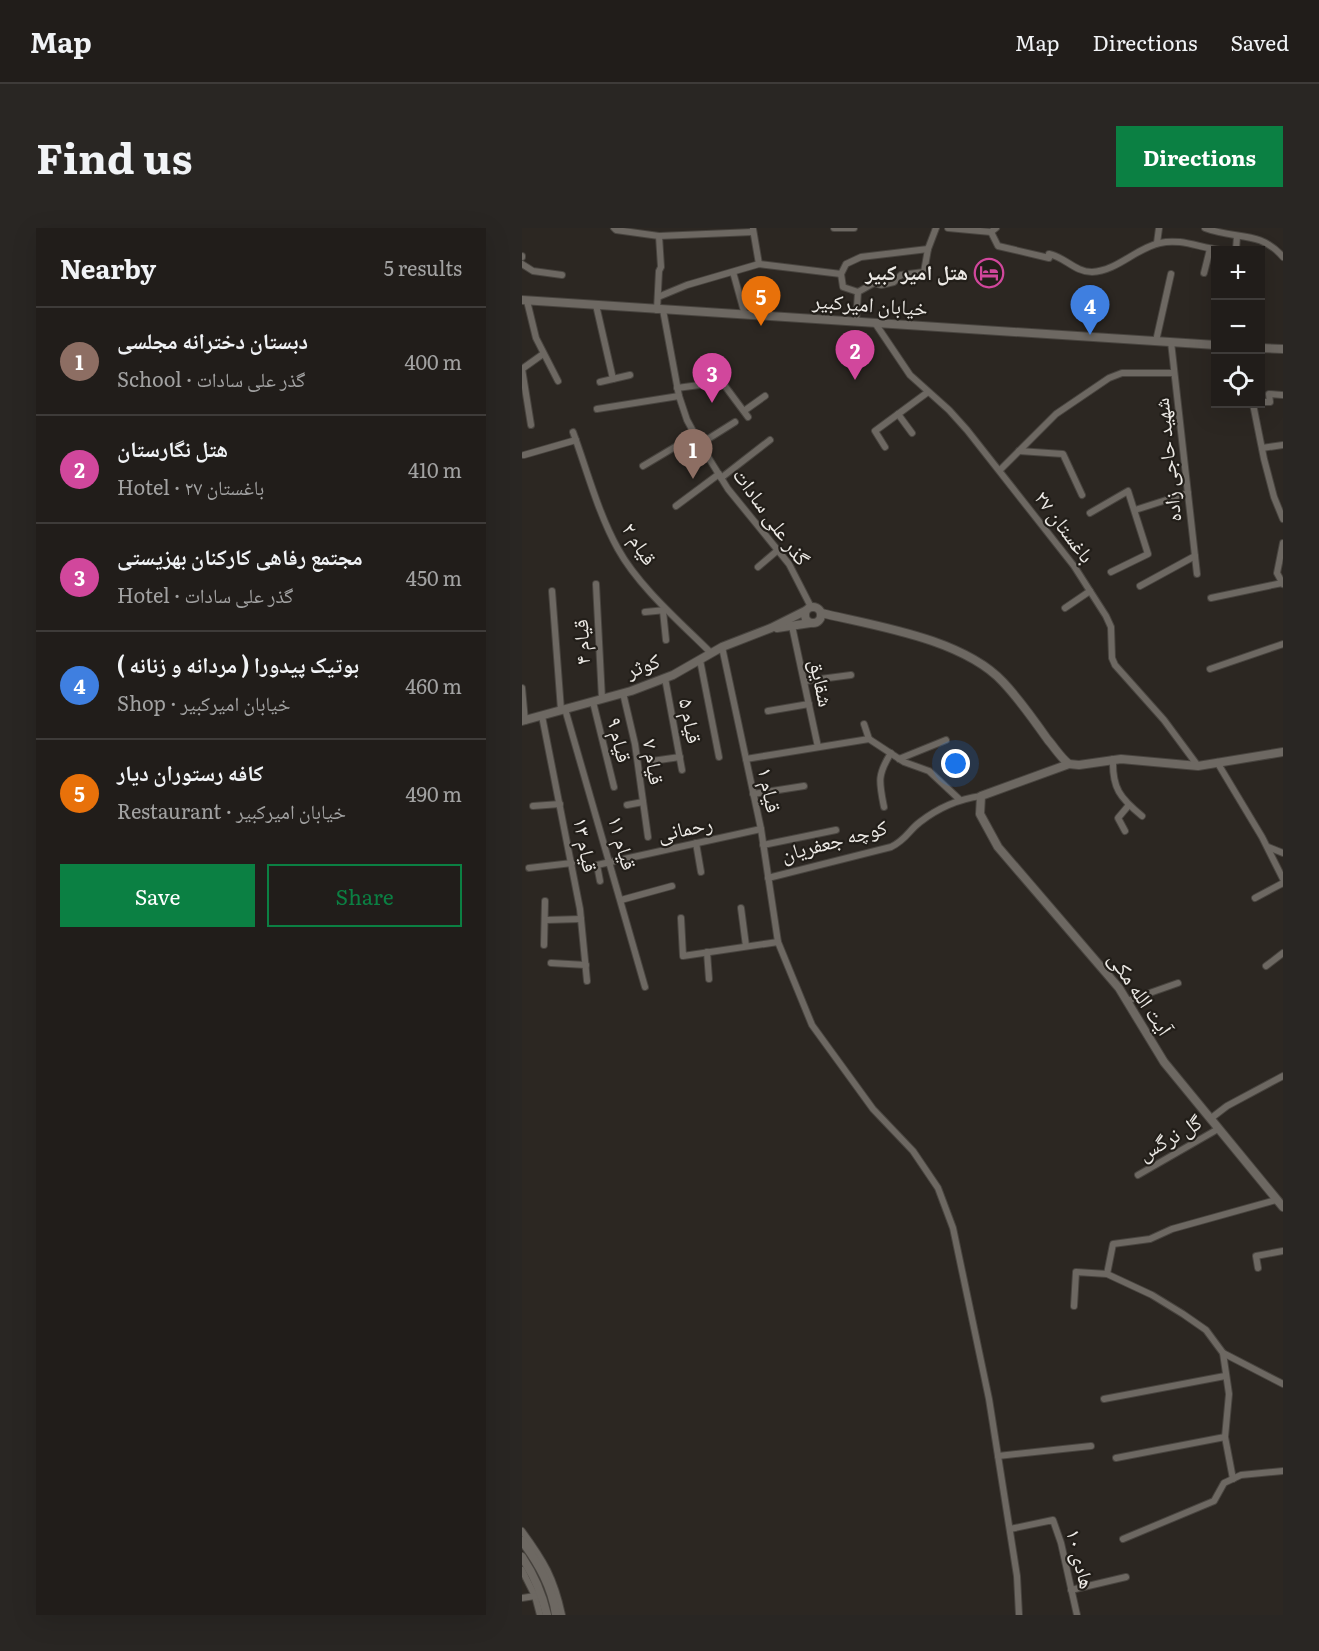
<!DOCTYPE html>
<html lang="en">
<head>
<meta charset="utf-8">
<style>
  :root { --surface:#211d1a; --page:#292623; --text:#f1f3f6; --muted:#a2a2a2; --line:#3e3b39; --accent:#0b8043 }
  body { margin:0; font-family:Literata,"Noto Naskh Arabic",serif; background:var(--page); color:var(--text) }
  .controls { position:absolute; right:18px; top:18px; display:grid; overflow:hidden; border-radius:0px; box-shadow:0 6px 24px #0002 }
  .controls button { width:54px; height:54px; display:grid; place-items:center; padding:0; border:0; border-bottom:2px solid var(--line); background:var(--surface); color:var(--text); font:30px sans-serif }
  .you { position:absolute; left:434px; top:536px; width:21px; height:21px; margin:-15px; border:4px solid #fff; border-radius:50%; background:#1a73e8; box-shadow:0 0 0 9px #1a73e833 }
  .badge { display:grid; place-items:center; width:39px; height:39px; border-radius:50%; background:var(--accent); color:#fff; font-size:20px; font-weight:700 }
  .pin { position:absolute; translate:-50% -50px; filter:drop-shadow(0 2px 3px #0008) }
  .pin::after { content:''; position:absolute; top:32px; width:21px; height:18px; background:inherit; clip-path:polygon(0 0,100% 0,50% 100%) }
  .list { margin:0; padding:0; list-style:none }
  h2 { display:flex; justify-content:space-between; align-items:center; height:78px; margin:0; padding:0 24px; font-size:26px }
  h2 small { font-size:20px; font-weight:400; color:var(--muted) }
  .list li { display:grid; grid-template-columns:39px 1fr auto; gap:18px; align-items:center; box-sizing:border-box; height:108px; padding:0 24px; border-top:2px solid var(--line) }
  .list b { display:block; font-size:22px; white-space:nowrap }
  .list p { margin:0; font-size:20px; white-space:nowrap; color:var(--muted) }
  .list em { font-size:20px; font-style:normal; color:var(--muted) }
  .actions { display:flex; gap:12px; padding:18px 24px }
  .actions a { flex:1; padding:14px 0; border:2px solid var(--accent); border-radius:0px; text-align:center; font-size:21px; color:var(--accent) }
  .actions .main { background:var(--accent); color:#fff }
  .icon { flex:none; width:33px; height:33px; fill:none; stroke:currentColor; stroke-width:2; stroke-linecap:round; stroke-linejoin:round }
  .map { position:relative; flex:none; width:761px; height:1387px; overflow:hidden; border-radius:0px }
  header { display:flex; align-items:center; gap:36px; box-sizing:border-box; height:84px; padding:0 30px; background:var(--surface); border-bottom:2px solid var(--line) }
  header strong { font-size:28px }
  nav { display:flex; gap:33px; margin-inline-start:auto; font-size:21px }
  .intro { display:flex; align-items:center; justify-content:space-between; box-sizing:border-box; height:144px; padding:0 36px }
  h1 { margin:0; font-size:42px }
  .button { padding:15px 27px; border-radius:0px; background:var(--accent); color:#fff; font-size:21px; font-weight:700 }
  main { display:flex; gap:36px; padding:0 36px }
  aside { flex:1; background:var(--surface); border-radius:0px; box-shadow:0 6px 24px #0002 }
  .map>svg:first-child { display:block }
</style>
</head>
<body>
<header>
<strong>Map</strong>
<nav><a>Map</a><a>Directions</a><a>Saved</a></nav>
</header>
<div class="intro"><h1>Find us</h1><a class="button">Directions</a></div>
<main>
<aside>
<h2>Nearby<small>5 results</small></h2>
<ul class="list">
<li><span class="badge" style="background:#8d6e63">1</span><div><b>دبستان دخترانه مجلسی</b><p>School · گذر علی سادات</p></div><em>400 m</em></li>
<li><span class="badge" style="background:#d1479c">2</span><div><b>هتل نگارستان</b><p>Hotel · باغستان ۲۷</p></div><em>410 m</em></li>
<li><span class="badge" style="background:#d1479c">3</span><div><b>مجتمع رفاهی کارکنان بهزیستی</b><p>Hotel · گذر علی سادات</p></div><em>450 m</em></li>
<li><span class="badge" style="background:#3f7fe0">4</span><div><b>بوتیک پیدورا ( مردانه و زنانه )</b><p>Shop · خیابان امیرکبیر</p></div><em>460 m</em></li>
<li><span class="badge" style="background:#e8710a">5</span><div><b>کافه رستوران دیار</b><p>Restaurant · خیابان امیرکبیر</p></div><em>490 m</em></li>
</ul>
<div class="actions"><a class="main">Save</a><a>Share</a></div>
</aside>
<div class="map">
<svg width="761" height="1387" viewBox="0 0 761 1387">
  <rect width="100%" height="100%" fill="#2c2722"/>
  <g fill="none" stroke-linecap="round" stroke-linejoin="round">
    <g stroke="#48443f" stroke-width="8">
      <g id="street">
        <path d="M92 0 94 2 137 8 231 4"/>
        <path d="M312 0H332"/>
        <path d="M426 0 469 4 474 0"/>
        <path d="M683 0C714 12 738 2 761 29"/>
        <path d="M231 1 237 36"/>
        <path d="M469 4 476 18 527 30V26C543 29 553 44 570 44 595 43 614 20 638 15 659 10 678 20 698 22"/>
        <path d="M635 15 637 0"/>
        <path d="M714 22 715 8"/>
        <path d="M0 28V29"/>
        <path d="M0 36 11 43 40 47"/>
        <path d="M211 44 223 87"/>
        <path d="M682 45 688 21"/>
        <path d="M319 46 324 36 339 29 406 21"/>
        <path d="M319 46 321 59 336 64 334 94"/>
        <path d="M336 64 352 55 359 57 372 54 379 47 402 44 406 21 414 0"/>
        <path d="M136 69 165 57 237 36 319 46"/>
        <path d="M5 73 14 110 36 153"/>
        <path d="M74 77 91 151"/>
        <path d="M135 82 137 43 139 39 137 8"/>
        <path d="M141 82 157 168 165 192 178 216 206 261 267 336 289 379"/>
        <path d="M353 95 388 147 427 182 445 202 552 338 584 388 589 399 590 430 593 437 642 492 676 538"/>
        <path d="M634 113 649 46"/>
        <path d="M649 114 675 346"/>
        <path d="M78 154 108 147"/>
        <path d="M155 160 200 154 226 189"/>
        <path d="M738 174H748L747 166 760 167"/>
        <path d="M731 176 742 231 752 269 761 291"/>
        <path d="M75 181 157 168"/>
        <path d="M222 183 243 168"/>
        <path d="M376 186 390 205"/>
        <path d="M9 197 0 141 21 126"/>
        <path d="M51 204C65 242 76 285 96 321 117 359 158 394 189 425"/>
        <path d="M178 216 213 194"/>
        <path d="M363 219 353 203 406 164"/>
        <path d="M740 220 761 217"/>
        <path d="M497 223 541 226 560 267"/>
        <path d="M2 227 54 212"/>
        <path d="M121 238 173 207"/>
        <path d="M478 242 534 186 587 150 600 145H652"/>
        <path d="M199 250 248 212"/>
        <path d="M154 278 197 246"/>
        <path d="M613 282 666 265"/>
        <path d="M568 285 606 263 626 326 589 344"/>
        <path d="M761 315 755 345 761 356"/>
        <path d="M236 339 256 322"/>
        <path d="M74 356 80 471"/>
        <path d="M618 358 673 328"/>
        <path d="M30 363 39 482"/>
        <path d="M689 370 760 355"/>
        <path d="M543 380 568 363"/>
        <path d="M141 383 144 412"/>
        <path d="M123 384 144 382"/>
        <path d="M270 398 296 519"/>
        <path d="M200 419 239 601 256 714 290 797 351 881 391 923 416 960 431 1000 467 1171 495 1348 497 1387"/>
        <path d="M178 432 197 529"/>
        <path d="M688 441 761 416"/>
        <path d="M143 450 160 542"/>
        <path d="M283 453 329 447"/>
        <path d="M0 460 3 493"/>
        <path d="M101 465 113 516 126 609"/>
        <path d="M71 474 92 559"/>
        <path d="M43 481 123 759"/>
        <path d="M246 483 287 476"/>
        <path d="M20 488 58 681 65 753"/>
        <path d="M342 496 347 511"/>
        <path d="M224 531 347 511 382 534 407 543 437 571"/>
        <path d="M377 531 424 512"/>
        <path d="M591 531C590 560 598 570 620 588"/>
        <path d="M130 533 158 529"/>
        <path d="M695 534 740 609 761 651"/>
        <path d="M231 566 282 558"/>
        <path d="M105 577 121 574"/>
        <path d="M11 578 38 576"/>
        <path d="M362 579C357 554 355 547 369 525"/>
        <path d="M603 603 596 590 607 577"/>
        <path d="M174 615 179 644"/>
        <path d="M241 617 314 602"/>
        <path d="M746 619 761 625"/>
        <path d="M7 640 50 635"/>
        <path d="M246 650 369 619C385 611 386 603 398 594 416 580 437 571 459 568"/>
        <path d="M78 653 75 637 239 601"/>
        <path d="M733 670 761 655"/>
        <path d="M99 672 150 658"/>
        <path d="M219 680 224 718"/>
        <path d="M159 690 161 728 256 714"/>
        <path d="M24 692 59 691"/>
        <path d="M22 717 23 673"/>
        <path d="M185 724 187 751"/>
        <path d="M29 735 64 737"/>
        <path d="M744 738 761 725"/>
        <path d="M605 773 656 755"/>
        <path d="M688 891 705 878 761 848"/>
        <path d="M616 947 696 901"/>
        <path d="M754 972 650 1001 628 1011 591 1016 585 1046 630 1067 661 1086 684 1102 701 1125 761 1156"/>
        <path d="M736 1040 734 1028 761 1023"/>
        <path d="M552 1078 554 1044 585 1046"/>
        <path d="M701 1125 707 1166 703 1209 711 1251"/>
        <path d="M582 1171 703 1148"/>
        <path d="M476 1228 569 1218"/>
        <path d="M594 1230 703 1209"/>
        <path d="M488 1301 531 1292 539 1315 555 1387"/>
        <path d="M0 1303C22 1333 32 1350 40 1387"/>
        <path d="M601 1311 692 1273 702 1255 719 1247 761 1243"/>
        <path d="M0 1342 13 1368 18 1387"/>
        <path d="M549 1362 604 1349"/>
        <path d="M0 1370 13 1368"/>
      </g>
    </g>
    <g stroke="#48443f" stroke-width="10">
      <g id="secondary">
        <path d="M0 72 694 117"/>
        <path d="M738 120 761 121"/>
        <circle cx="291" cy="387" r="8"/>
        <path d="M299 385C354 398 441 411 481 454 498 472 512 492 526 512 533 520 539 530 547 536L557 537 599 531 676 538 761 524"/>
        <path d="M255 400 288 395"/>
        <path d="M0 493 109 463 151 447 200 419 249 400 283 383"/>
        <path d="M547 536 459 568 458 586 476 619 597 760 642 834 761 979"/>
        <path d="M0 1313C17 1336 30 1359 34 1387"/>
        <path d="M0 1329C12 1347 20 1365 25 1387"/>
      </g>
    </g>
    <use href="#street" stroke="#6d6862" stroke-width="6"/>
    <use href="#secondary" stroke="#6d6862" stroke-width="8"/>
  </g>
  <defs>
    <g id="hotel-ring" transform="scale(1.5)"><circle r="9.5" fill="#221e19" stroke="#d1479c" stroke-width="1.5"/><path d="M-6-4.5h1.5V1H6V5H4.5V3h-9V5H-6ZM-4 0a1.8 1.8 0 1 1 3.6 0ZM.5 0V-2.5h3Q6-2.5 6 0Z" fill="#d1479c"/></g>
  </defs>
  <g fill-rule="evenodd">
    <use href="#hotel-ring" x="467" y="45"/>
  </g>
  <g text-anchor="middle" stroke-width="4.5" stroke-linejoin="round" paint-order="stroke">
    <g font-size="21" font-weight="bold" fill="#ece9e5" stroke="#221e19" text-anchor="end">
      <text x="446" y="52">هتل امیر کبیر</text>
    </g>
    <g font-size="21" fill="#ece9e5" stroke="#221e19">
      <text transform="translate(348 77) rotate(4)" y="7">خیابان امیرکبیر</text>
      <text transform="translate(646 232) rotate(-96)" y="7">شهید حاجی زاده</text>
      <text transform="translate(249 289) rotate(54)" y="7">گذر علی سادات</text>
      <text transform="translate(542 299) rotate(53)" y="7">باغستان ۲۷</text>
      <text transform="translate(117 316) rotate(58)" y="7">قیام ۲</text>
      <text transform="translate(60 414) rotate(-93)" y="7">قیام ۴</text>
      <text transform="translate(121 438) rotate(-20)" y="7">کوثر</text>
      <text transform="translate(299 455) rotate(78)" y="7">شقایق</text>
      <text transform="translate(168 493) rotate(79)" y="7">قیام ۵</text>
      <text transform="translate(97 512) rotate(76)" y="7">قیام ۹</text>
      <text transform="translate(131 534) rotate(81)" y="7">قیام ۷</text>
      <text transform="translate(247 562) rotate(78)" y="7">قیام ۱</text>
      <text transform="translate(163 601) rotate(-12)" y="7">رحمانی</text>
      <text transform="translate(312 613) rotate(-15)" y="7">کوچه جعفریان</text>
      <text transform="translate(100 615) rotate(74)" y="7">قیام ۱۱</text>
      <text transform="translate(63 617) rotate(79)" y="7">قیام ۱۳</text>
      <text transform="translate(618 766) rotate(56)" y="7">آیت الله مکی</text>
      <text transform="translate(648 910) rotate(-30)" y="7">گل نرگس</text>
      <text transform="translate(558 1331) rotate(76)" y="7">هادی ۱۰</text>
    </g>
  </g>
</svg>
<div class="controls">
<button>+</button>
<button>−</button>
<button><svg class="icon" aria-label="locate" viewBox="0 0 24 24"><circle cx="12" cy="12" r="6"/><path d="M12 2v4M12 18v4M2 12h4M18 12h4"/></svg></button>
</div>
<div class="you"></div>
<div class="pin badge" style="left:171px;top:251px;background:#8d6e63">1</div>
<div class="pin badge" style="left:333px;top:152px;background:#d1479c">2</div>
<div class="pin badge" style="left:190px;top:175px;background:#d1479c">3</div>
<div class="pin badge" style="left:568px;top:107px;background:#3f7fe0">4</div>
<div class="pin badge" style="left:239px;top:98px;background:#e8710a">5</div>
</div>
</main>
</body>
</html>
